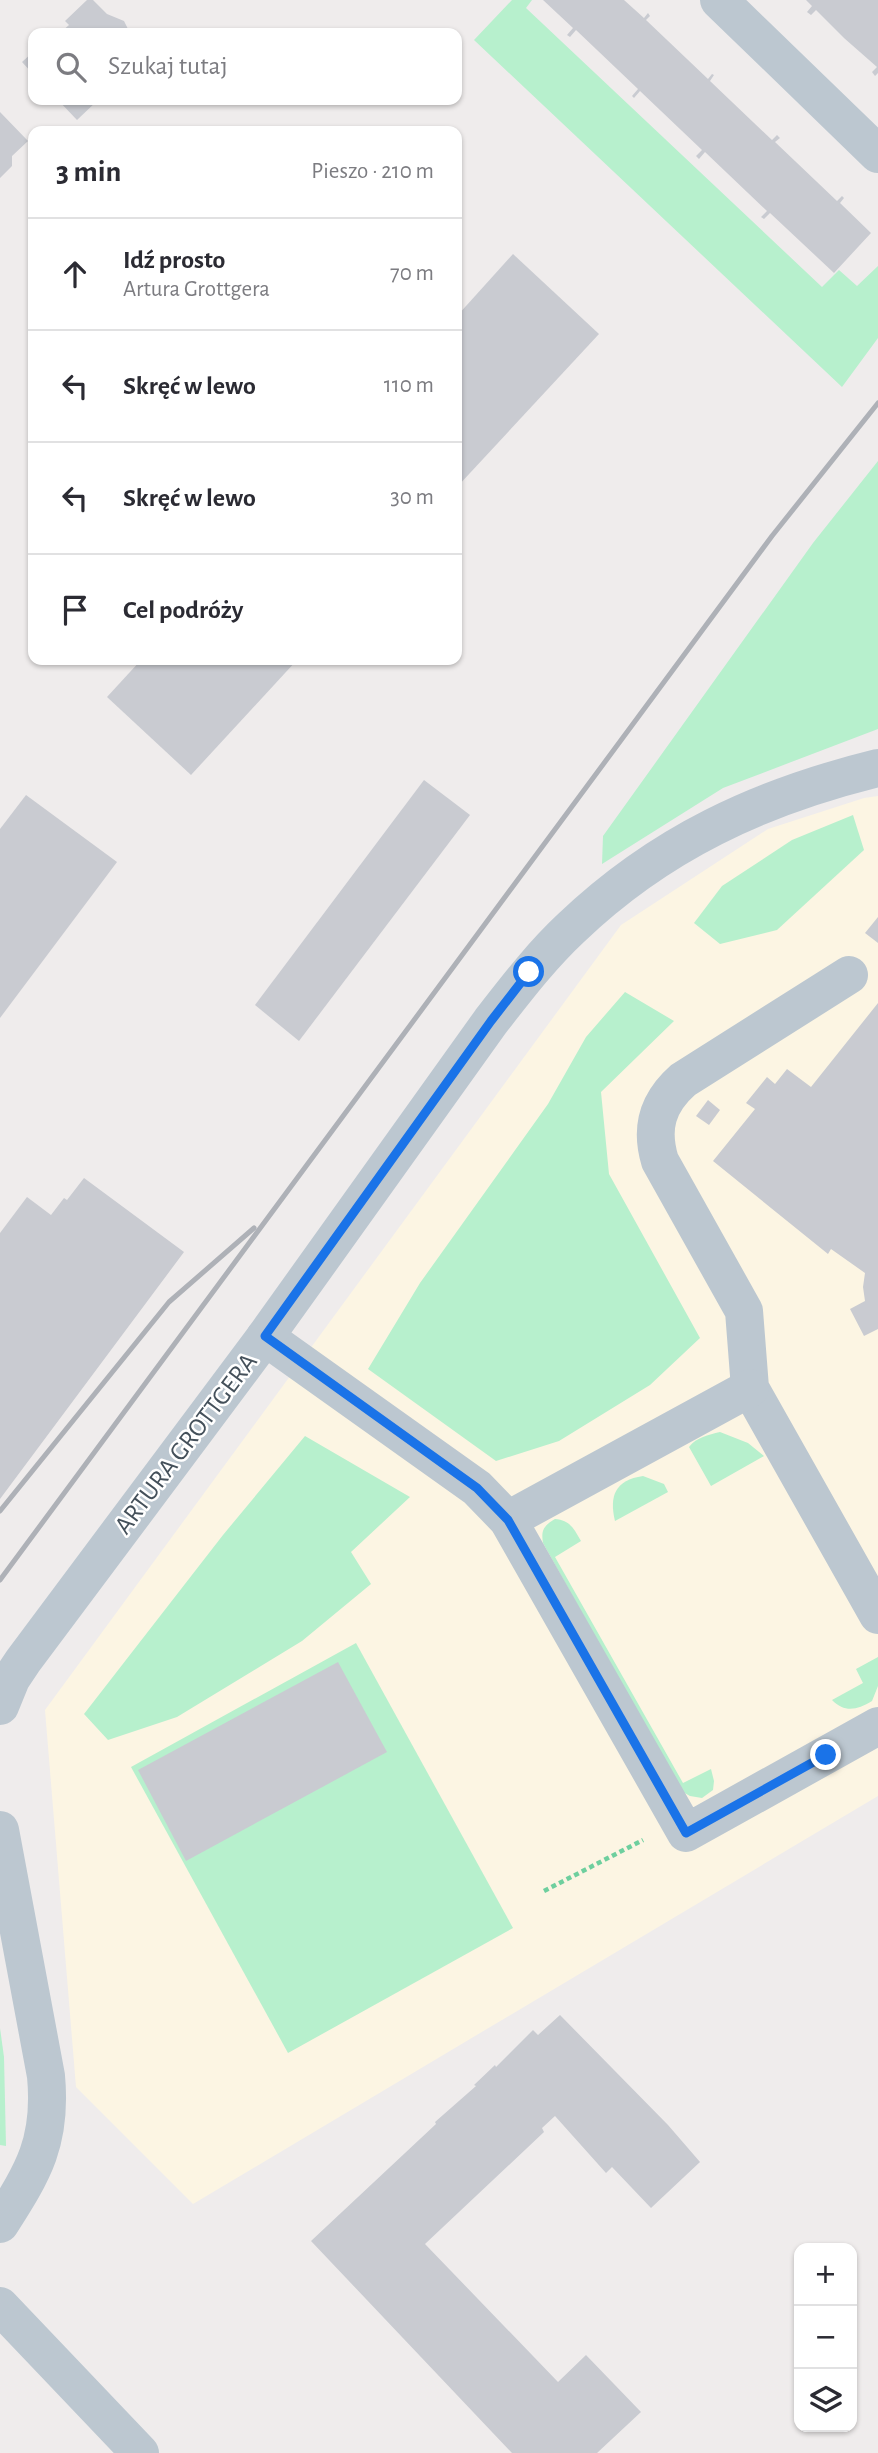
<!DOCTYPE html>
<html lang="pl">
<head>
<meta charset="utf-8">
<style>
  :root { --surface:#fff; --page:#f7f7f7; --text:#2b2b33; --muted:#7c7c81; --line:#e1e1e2 }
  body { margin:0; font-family:"Alegreya Sans",sans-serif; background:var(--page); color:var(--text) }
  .controls { position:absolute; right:21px; bottom:21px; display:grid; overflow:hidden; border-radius:14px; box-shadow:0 2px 5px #0004 }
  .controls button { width:63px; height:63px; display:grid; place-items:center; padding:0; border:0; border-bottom:2px solid var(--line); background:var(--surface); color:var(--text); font:35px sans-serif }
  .stop { position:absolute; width:21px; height:21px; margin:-16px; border:5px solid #1a73e8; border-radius:50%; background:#fff }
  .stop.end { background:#1a73e8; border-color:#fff; box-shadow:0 2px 7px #0008 }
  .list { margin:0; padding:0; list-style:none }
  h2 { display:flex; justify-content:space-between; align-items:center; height:91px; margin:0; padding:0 28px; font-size:30px }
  h2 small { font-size:23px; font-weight:400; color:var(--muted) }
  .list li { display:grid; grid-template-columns:46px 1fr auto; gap:21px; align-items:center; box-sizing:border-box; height:112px; padding:0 28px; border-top:2px solid var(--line) }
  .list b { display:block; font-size:26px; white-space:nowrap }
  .list p { margin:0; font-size:23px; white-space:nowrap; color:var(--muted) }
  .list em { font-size:23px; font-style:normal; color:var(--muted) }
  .icon { flex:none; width:38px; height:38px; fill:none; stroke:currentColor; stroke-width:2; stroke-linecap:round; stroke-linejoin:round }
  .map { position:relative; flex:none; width:878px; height:2453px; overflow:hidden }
  .search { position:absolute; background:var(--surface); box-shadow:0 2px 5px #0004; left:28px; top:28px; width:434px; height:77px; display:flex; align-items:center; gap:18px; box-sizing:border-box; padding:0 24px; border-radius:14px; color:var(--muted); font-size:26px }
  .panel { position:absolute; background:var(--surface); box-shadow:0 2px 5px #0004; left:28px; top:126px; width:434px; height:539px; border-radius:14px }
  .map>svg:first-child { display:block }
</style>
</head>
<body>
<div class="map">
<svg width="878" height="2453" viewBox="0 0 878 2453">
  <rect width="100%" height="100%" fill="#efecec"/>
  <path fill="#fcf5e3" d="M878 796V1796L193 2204 76 2087 45 1710 621 925 768 829 864 798Z"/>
  <g fill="#b7f0cd">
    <path d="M512 0H532L526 8 822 287 839 270 857 286 878 266V338L842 387 474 40Z"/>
    <path d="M878 461V729L723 788 602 864 603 836 813 543Z"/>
    <path d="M853 815 864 850 777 930 720 944 694 923 722 886 792 840Z"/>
    <path d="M625 992 674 1021 601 1092 609 1174 700 1338 650 1385 559 1441 496 1461 368 1369 420 1283 548 1104 586 1037Z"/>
    <path d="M720 1432 748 1443 764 1456 711 1486 689 1447C697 1437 708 1435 720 1432Z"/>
    <path d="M305 1436 410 1497 351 1552 371 1584 302 1641 177 1717 108 1740 84 1714 223 1535Z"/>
    <path d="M643 1476 664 1484 668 1492 615 1521C609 1496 615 1480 643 1476Z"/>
    <path d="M555 1519C570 1520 574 1529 581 1541L555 1557 683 1783 711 1769 714 1781 713 1790 702 1798 690 1796 681 1791 543 1543C541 1531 543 1526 555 1519Z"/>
    <path d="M356 1643 513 1928 288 2053 131 1767Z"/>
    <path d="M878 1657V1686L872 1701C857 1710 845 1713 832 1700L863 1683 856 1669Z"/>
    <path d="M0 2028 4 2057 6 2146 0 2145Z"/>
  </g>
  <g fill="#c9cbd1">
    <path d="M87 0H93L107 14 124 21 130 33H60L69 25 65 21Z"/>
    <path d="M543 0H624L644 18 648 13 650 16 646 20 708 79 712 74 714 75 710 81 772 140 777 135 780 138 775 142 837 201 842 196 844 198 840 203 871 233 834 273 770 213 764 219 761 217 767 211 705 152 699 159 696 156 702 150 640 91 634 98 632 96 638 89 576 30 570 37 567 35 573 28Z"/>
    <path d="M806 0H878V73L875 76 872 72 877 67 844 38 816 10 811 15 807 12 812 6Z"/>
    <path d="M33 52V74L22 62Z"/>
    <path d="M58 100H98L77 120Z"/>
    <path d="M0 112 28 141 12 156V166L0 178Z"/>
    <path d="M513 254 599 334 457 487V316Z"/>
    <path d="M141 660H297L191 775 107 697Z"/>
    <path d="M424 780 470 815 299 1041 255 1005Z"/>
    <path d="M26 795 117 862 0 1018V829Z"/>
    <path d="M878 917V943L865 933Z"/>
    <path d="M878 1003V1329L864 1336 850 1309 865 1301 863 1287 865 1273 831 1249 828 1254 713 1161 755 1109 746 1103 767 1077 775 1084 787 1069 811 1087Z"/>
    <path d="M708 1100 720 1110 709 1125 696 1116Z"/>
    <path d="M84 1178 184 1252 0 1499V1233L27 1197 51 1215 64 1198 67 1200Z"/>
    <path d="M338 1662 387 1752 186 1861 138 1770Z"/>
    <path d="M560 2015 668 2125 700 2162 651 2208 612 2167 606 2173 555 2116 542 2128 544 2132 425 2244 558 2382 586 2355 641 2412 597 2453H512L311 2241 436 2124 435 2122 476 2086 474 2085 495 2065 496 2067 533 2030 538 2035Z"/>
  </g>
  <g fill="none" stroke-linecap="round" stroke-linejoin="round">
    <path stroke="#6ecf9e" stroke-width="4.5" stroke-dasharray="5 3.5" stroke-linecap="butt" d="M544 1891 643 1840"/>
    <g stroke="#bcc7d0" stroke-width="38">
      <path d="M719 0 878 154"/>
      <path d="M849 975 683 1080C657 1103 650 1128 660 1161L744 1311 750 1388 878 1615"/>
      <path d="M265 1337 477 1488 508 1520 686 1833 878 1726"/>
      <path d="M508 1520 750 1388"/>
      <path d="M0 1706 11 1679 23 1661 265 1337 491 1021C516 989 541 956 571 928 660 843 760 797 878 768"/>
      <path d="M0 1830 46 2076C52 2141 34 2171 0 2224"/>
      <path d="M0 2306 140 2453"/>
    </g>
    <g stroke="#aeb1b7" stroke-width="5">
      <path d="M0 1511 169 1302 254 1228"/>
      <path d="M0 1580 772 536 878 403"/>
    </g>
  </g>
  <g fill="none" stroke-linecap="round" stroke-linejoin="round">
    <path stroke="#1a73e8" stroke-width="9" d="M529 972 491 1021 265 1336 477 1488 508 1520 686 1833 826 1755"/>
  </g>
  <g text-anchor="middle" stroke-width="5" stroke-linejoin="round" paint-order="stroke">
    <g font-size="26" fill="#44505a" stroke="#fff">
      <text transform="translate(185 1443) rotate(-53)" y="9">ARTURA GROTTGERA</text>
    </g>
  </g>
</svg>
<div class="controls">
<button>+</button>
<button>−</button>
<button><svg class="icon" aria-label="layers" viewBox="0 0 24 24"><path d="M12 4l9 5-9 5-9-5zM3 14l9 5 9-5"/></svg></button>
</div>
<div class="stop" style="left:529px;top:972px"></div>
<div class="stop end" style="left:826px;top:1755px"></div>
<div class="search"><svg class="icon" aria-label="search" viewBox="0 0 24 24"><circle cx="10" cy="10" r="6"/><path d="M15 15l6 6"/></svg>Szukaj tutaj</div>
<section class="panel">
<h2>3 min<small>Pieszo · 210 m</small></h2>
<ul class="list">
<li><svg class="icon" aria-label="ahead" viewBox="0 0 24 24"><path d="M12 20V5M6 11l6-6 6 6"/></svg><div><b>Idź prosto</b><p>Artura Grottgera</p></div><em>70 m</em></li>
<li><svg class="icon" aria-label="left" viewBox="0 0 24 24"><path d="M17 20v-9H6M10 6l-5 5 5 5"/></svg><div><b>Skręć w lewo</b></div><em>110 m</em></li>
<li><svg class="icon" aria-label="left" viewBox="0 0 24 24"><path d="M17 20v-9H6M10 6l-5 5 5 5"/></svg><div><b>Skręć w lewo</b></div><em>30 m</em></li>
<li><svg class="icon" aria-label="arrive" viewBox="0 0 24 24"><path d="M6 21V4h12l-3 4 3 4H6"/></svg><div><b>Cel podróży</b></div></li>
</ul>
</section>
</div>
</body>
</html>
